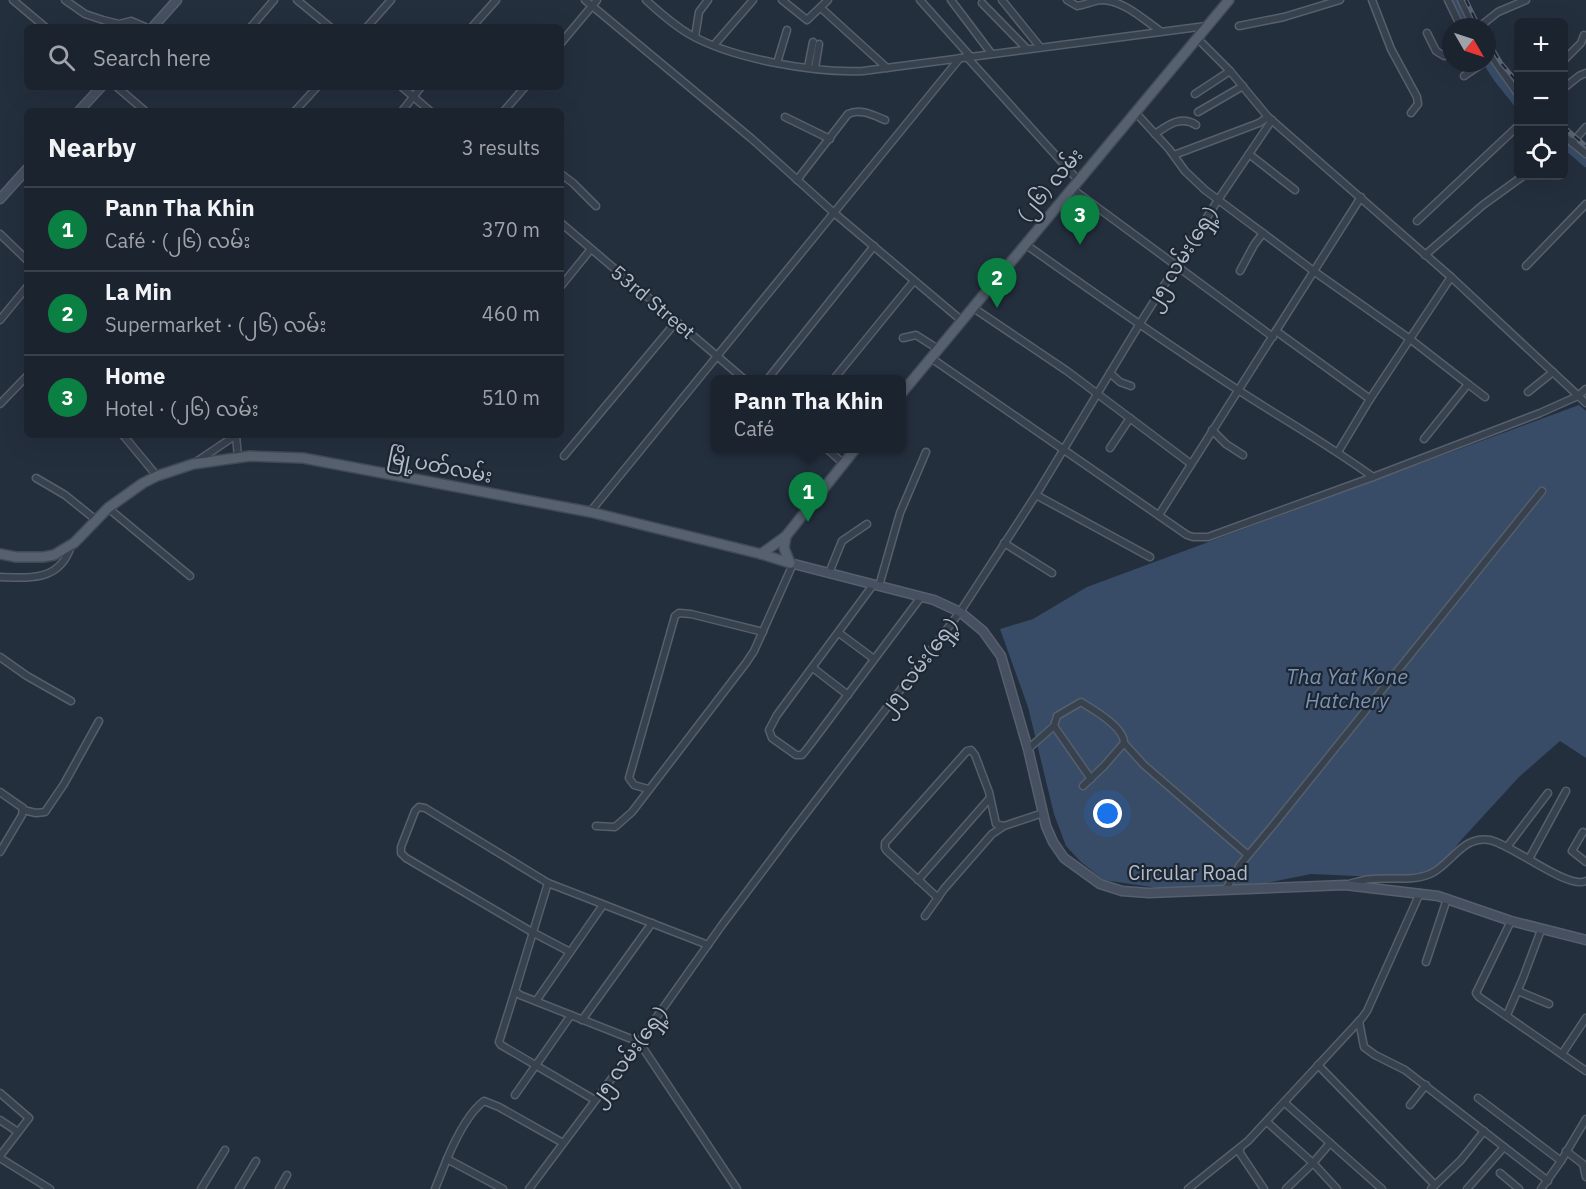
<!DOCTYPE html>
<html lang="en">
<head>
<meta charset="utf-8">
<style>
  :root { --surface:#1b232e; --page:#282f3a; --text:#f1f3f6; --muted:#a0a4aa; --line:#39404a; --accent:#0b8043 }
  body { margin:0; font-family:"IBM Plex Sans","Noto Sans Myanmar",sans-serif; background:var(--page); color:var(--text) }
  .controls { position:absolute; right:18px; top:18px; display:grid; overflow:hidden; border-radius:9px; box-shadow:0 6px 24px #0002 }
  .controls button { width:54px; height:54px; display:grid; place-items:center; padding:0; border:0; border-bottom:2px solid var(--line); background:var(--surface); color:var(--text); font:30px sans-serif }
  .compass { position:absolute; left:1442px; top:18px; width:54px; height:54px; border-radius:50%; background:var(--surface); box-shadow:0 6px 24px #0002; rotate:129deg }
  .you { position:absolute; left:1108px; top:814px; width:21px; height:21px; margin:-15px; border:4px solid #fff; border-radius:50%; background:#1a73e8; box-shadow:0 0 0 9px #1a73e833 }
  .badge { display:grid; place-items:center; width:39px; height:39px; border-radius:50%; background:var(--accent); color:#fff; font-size:20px; font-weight:700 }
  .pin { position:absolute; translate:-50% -50px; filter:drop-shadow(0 2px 3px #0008) }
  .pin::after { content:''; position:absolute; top:32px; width:21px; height:18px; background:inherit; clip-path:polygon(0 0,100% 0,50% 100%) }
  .popup { position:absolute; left:711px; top:375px; width:195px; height:78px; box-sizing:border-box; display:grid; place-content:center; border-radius:9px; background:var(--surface); filter:drop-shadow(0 2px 4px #0005); font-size:20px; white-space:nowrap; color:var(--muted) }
  .popup b { font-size:22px; color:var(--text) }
  .popup::after { content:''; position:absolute; left:50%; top:100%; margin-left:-12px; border:12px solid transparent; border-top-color:var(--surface) }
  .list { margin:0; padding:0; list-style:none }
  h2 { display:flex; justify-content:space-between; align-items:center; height:78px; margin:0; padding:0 24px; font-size:26px }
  h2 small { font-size:20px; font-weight:400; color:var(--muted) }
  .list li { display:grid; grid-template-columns:39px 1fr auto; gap:18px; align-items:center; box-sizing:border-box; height:84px; padding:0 24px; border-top:2px solid var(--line) }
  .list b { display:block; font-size:22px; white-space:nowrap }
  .list p { margin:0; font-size:20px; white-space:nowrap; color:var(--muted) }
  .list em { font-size:20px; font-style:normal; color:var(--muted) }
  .icon { flex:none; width:33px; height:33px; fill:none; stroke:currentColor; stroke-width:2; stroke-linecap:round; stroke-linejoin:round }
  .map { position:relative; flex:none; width:1586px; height:1189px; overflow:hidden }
  .search { position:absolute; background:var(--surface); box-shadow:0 6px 24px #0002; left:24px; top:24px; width:540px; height:66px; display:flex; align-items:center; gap:15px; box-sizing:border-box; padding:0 21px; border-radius:9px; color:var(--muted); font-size:22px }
  .panel { position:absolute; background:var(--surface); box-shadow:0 6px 24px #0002; left:24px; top:108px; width:540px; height:330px; border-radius:9px }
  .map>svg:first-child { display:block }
</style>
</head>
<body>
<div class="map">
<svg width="1586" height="1189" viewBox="0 0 1586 1189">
  <rect width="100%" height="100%" fill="#242f3e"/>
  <path fill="#394c67" d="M1579 405 1586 411V758L1560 741 1519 777 1463 838 1437 869 1417 874 1378 877 1311 874 1251 886 1201 889 1158 888 1104 880 1081 862 1066 846 1054 814 1028 707 1000 629 1033 619 1087 587Z"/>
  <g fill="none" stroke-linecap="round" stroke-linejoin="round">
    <g stroke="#394c67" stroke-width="8">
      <path d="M1454 0 1468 27"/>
      <path d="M1487 62 1498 79 1518 104"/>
      <path d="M1564 144 1586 163"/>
    </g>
    <g stroke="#565f6c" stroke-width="9">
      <g id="street">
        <path d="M13 0 45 27"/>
        <path d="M65 0 85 14 103 20 119 24 131 21 145 27"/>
        <path d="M297 0 330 27"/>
        <path d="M585 0 752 139 833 212 961 320"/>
        <path d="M646 0C660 13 674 25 689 34 732 59 814 73 863 71L1206 26"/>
        <path d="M782 0 807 20 828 0"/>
        <path d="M920 0 970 56"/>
        <path d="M951 0 991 53"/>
        <path d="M1002 0 1040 47"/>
        <path d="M1067 0 1077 6C1085 5 1092 1 1101 0 1123 0 1143 19 1160 31"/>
        <path d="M1372 0 1391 49 1417 97 1418 104 1411 113"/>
        <path d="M1448 0 1461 27"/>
        <path d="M1461 0 1474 27"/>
        <path d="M982 3 1027 49"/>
        <path d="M821 8 887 68"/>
        <path d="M1239 26 1284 17 1340 0"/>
        <path d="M251 27 274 0"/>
        <path d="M367 27 391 0"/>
        <path d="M472 27 496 0"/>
        <path d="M1479 27 1498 12 1526 0"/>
        <path d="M1427 33 1436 51 1444 56 1451 53"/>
        <path d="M695 37 699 12 708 0"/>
        <path d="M1197 38 1230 71 1268 117 1451 277 1586 403"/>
        <path d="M561 43 597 0"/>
        <path d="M714 45 753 0"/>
        <path d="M1487 50 1518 94"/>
        <path d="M966 56 1078 180"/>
        <path d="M1564 60 1581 43 1584 35"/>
        <path d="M777 63 787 30"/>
        <path d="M808 67 813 42"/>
        <path d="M815 68 819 44"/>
        <path d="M1464 76 1483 63"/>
        <path d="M117 87 145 111"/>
        <path d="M402 87 430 111"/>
        <path d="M1564 88 1579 76 1586 73"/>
        <path d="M1195 94 1230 71"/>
        <path d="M295 111 317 87"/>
        <path d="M402 111 421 87"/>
        <path d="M504 111 525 87"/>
        <path d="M1135 112 1169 149 1185 171 1205 190 1315 272 1410 339 1468 384 1424 439"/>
        <path d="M1198 112 1243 86"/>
        <path d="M785 117 830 139"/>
        <path d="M1155 134C1168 125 1181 115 1196 125"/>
        <path d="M1564 136 1586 154"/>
        <path d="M1572 143 1586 127"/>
        <path d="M1249 154 1295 190"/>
        <path d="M1174 155 1259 123 1268 117"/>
        <path d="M561 174 573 183 596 206"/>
        <path d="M797 180 848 114C860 108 873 115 885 120"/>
        <path d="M1071 188 1273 337"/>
        <path d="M1417 221 1518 126"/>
        <path d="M561 223 745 380"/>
        <path d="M0 234 27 260"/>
        <path d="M1025 244C1094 293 1164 342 1235 388 1281 418 1329 445 1373 477"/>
        <path d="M1425 255 1483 205 1523 176"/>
        <path d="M1526 266 1586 204"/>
        <path d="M1240 271 1254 245 1263 233"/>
        <path d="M561 286 591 249"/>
        <path d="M972 307 1067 371 1191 464"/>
        <path d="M0 320 27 287"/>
        <path d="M1276 331 1370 399"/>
        <path d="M903 338 916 335 938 349"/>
        <path d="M931 358 1187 535 1193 537H1208L1373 477 1540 413 1578 396 1586 389"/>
        <path d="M1110 373 1120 382 1131 386"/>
        <path d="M767 380 874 246"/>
        <path d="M833 380 913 282"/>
        <path d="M1468 384 1485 397"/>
        <path d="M1528 392 1553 372"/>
        <path d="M0 404 27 376"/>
        <path d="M1212 430 1226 444 1243 455"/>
        <path d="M123 435 157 476"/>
        <path d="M826 448 844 464"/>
        <path d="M1110 448 1130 418"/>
        <path d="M1338 452 1370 399 1451 277"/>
        <path d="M564 456 676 322"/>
        <path d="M196 462 236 435 238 458"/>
        <path d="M36 478 65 495 96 520"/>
        <path d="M1036 495 1150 557"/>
        <path d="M108 508 190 576"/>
        <path d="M590 512 960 58"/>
        <path d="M1159 515 1361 197"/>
        <path d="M1004 543 1052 573"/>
        <path d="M829 573 842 541 867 524"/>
        <path d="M0 577C31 578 60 581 71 546"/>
        <path d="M873 585 777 715 769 730 772 738 796 755H802L810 745 921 597"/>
        <path d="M879 586 900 513 926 452"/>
        <path d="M839 633 874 659"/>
        <path d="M0 657 27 676 71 701"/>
        <path d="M813 668 848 695"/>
        <path d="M1054 726 1091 779"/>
        <path d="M1124 743 1144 765 1248 855"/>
        <path d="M1028 749 1054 726 1057 716 1081 702C1094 710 1124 727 1124 743L1104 766 1083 786"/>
        <path d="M648 789 634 785 629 778 675 616 679 613 691 614 763 632"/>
        <path d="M0 792 23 808 22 815 0 852"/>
        <path d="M23 810 36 813 45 812 64 784 99 721"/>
        <path d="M596 826 615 827 632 812 746 663 754 651 793 564"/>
        <path d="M1583 832 1572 851 1586 862"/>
        <path d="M1507 847 1548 793"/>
        <path d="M1529 859 1566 791"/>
        <path d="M918 880 989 799"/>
        <path d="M548 883 515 991 520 995 639 1042 737 1189"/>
        <path d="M1349 884C1357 882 1365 879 1372 879 1391 877 1414 882 1432 873 1452 863 1463 835 1490 840 1513 845 1568 890 1586 881"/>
        <path d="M1226 889 1240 865 1275 823 1542 491"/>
        <path d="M938 898 887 851 885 848V843L967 751 971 750 975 755 989 792 996 824 1004 826"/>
        <path d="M925 916 944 889 992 834 1004 826 1043 813"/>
        <path d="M1511 921 1476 993 1479 997 1586 1071"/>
        <path d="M570 952 532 932 406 858 401 853V847L415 811 419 807 425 808 548 883 708 945"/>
        <path d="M1426 962 1447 899"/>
        <path d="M515 991 499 1042 501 1045 595 1100"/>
        <path d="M1518 991 1549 1004"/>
        <path d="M536 1001 603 905"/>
        <path d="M1507 1015 1523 978 1541 930"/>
        <path d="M582 1020 652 923"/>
        <path d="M1359 1021 1364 1047 1375 1055 1405 1070 1548 1181"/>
        <path d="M1562 1054 1586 1018"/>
        <path d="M1318 1065 1435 1185"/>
        <path d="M0 1093 29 1118 0 1156"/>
        <path d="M515 1095 571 1015"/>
        <path d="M1478 1098 1561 1161"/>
        <path d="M1285 1103 1382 1189"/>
        <path d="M1410 1105 1426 1085"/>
        <path d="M0 1120 18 1132"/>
        <path d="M1267 1122 1313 1163 1337 1189"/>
        <path d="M1240 1149V1153L1264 1189"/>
        <path d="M1566 1151 1583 1164 1586 1177"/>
        <path d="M0 1158 50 1189"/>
        <path d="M447 1159C455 1140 467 1114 484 1101L499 1107 563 1143"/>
        <path d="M1500 1173 1519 1189"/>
        <path d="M201 1189 225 1150"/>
        <path d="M239 1189 256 1161"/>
        <path d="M279 1189 287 1175"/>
        <path d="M435 1189 447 1159 503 1189"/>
        <path d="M529 1189 639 1042 722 925 791 833 960 612 1036 495 1139 325 1218 200 1272 120"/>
        <path d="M1188 1189 1248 1141 1362 1018 1367 1011 1420 893"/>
        <path d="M1286 1189 1313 1163 1330 1143"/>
        <path d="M1431 1189 1461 1160 1484 1131"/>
        <path d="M1467 1189 1504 1147"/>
        <path d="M1541 1189 1561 1161 1586 1119"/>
      </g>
    </g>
    <g stroke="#565f6c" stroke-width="11">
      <g id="secondary">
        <path d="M153 27 177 0"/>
        <path d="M79 111 101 87"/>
        <path d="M0 199 27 169"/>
        <path d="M790 563 934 600 960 612 983 631 1001 656 1028 749 1046 826 1053 842 1064 858 1100 884 1122 891 1149 893 1345 885 1438 896 1511 921 1586 940"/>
      </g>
    </g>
    <g stroke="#414a57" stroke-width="12">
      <g id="primary">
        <path d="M901 394 1229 0"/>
        <path d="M786 536 784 548 790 563"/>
        <path d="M0 554 16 557H43L54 555 74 543 108 508 143 483 157 476 193 464 250 456 303 458 590 512 761 554 790 563"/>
        <path d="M761 554 786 536 856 448"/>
      </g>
    </g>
    <use href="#street" stroke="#38414e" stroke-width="6"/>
    <use href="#secondary" stroke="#465061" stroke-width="8"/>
    <use href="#primary" stroke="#56606e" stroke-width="9"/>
    <g stroke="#5a6575" stroke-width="4.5">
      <g id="rail">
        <path d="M1466 0 1479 27"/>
        <path d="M1487 40 1501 63 1518 83"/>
        <path d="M1564 127 1586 146"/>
      </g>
    </g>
    <use href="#rail" stroke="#1d2633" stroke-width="2" stroke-dasharray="7" stroke-linecap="butt"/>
  </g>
  <g text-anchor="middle" stroke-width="4.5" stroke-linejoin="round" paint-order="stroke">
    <g font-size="20" fill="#b4bcc9" stroke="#1d2633">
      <text transform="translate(1050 185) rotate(-50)" y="7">(၂၆) လမ်း</text>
      <text transform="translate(1181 258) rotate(-58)" y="7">၂၅ လမ်း(ရှေ့)</text>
      <text transform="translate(653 302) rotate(40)" y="7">53rd Street</text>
      <text transform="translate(440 466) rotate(11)" y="7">မြို့ပတ်လမ်း</text>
      <text transform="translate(918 667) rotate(-53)" y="7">၂၅ လမ်း(ရှေ့)</text>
      <text x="1188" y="880">Circular Road</text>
      <text transform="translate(628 1056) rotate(-54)" y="7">၂၅ လမ်း(ရှေ့)</text>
    </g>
    <g font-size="21" font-style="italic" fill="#7c92b1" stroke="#1d2633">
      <text x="1347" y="684">Tha Yat Kone<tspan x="1347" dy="24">Hatchery</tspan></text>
    </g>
  </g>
</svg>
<div class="controls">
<button>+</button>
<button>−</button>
<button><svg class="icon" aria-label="locate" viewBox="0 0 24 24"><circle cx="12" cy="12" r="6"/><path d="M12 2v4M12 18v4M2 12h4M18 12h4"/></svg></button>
</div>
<svg class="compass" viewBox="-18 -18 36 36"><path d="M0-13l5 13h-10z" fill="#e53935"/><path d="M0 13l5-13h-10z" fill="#a0a4aa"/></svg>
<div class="you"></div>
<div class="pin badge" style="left:808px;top:522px">1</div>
<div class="popup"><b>Pann Tha Khin</b>Café</div>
<div class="pin badge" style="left:997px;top:308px">2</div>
<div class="pin badge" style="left:1080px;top:245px">3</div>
<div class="search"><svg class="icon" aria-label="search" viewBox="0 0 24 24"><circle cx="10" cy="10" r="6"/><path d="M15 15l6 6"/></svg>Search here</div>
<section class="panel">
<h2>Nearby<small>3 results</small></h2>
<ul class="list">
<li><span class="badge">1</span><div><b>Pann Tha Khin</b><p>Café · (၂၆) လမ်း</p></div><em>370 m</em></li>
<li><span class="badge">2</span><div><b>La Min</b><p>Supermarket · (၂၆) လမ်း</p></div><em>460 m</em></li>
<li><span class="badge">3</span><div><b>Home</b><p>Hotel · (၂၆) လမ်း</p></div><em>510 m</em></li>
</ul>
</section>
</div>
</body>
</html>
